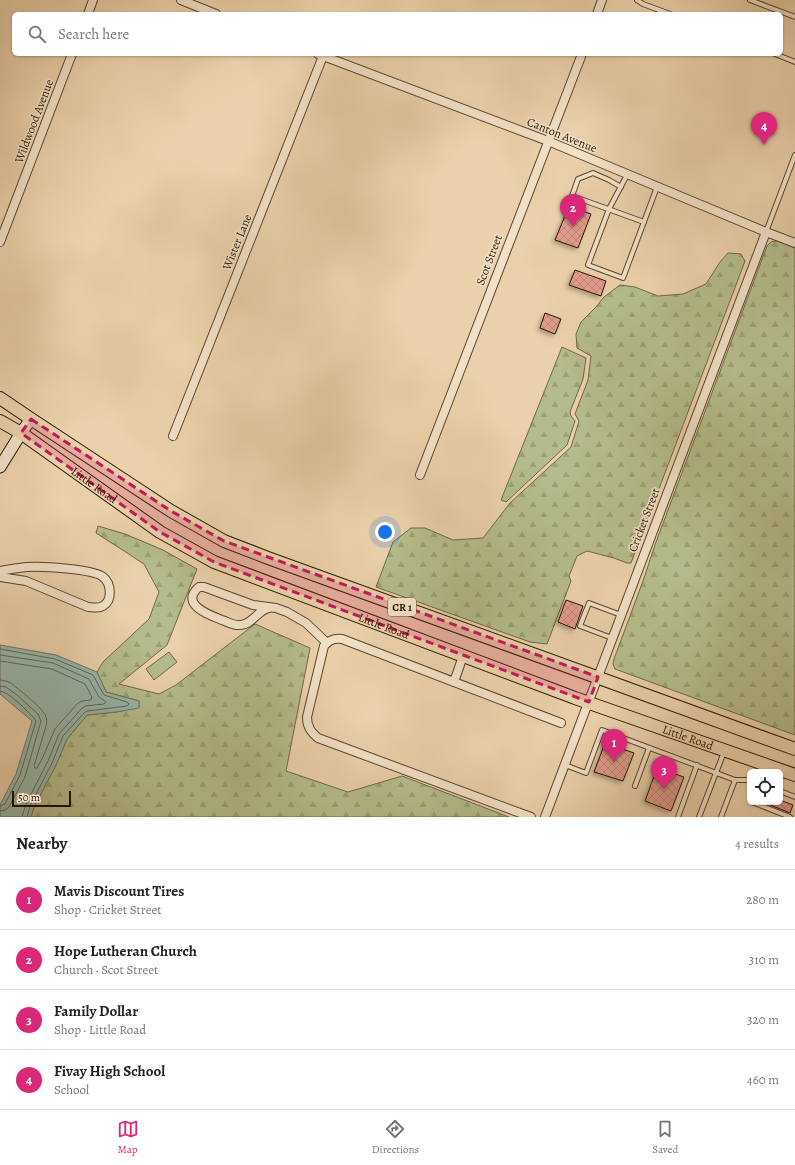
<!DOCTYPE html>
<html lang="en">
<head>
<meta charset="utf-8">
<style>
  :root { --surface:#fff; --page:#f2f2f2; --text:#222; --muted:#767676; --line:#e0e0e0; --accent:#db2777 }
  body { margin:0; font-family:Alegreya,serif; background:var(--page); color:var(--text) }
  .controls { position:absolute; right:12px; bottom:12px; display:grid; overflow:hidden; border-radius:6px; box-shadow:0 1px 3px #0004 }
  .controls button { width:36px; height:36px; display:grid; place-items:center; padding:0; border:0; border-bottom:1px solid var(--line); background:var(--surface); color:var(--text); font:20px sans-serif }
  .scale { position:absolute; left:12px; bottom:10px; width:59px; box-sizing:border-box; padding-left:4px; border:2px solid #281502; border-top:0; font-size:11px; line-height:14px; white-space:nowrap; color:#281502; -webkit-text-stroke:3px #f2e1c8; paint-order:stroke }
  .you { position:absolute; left:385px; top:532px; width:14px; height:14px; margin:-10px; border:3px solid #fff; border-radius:50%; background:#1a73e8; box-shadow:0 0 0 6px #1a73e833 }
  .badge { display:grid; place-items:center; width:26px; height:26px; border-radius:50%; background:var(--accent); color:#fff; font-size:13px; font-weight:700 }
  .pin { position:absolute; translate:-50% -33px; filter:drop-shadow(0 1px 2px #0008) }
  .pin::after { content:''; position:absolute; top:21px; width:14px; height:12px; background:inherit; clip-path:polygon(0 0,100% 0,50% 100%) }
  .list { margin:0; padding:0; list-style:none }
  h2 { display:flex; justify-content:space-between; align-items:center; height:52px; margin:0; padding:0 16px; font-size:17px }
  h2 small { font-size:13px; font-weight:400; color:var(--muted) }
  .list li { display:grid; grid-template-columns:26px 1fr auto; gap:12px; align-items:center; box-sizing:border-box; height:60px; padding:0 16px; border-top:1px solid var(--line) }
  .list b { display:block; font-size:15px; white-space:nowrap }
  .list p { margin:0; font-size:13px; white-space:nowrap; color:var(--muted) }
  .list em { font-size:13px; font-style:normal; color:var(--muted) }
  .icon { flex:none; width:22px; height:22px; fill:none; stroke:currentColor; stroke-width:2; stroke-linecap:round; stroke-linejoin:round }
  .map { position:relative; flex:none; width:795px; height:817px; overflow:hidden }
  .search { position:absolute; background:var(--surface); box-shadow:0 1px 3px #0004; left:12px; right:12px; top:12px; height:44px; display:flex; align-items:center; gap:10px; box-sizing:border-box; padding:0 14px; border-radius:6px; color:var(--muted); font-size:15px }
  .sheet { height:292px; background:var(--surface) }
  nav { display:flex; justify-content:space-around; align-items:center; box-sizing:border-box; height:56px; border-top:1px solid var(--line); background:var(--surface); font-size:11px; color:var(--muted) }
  nav a { display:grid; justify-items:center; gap:2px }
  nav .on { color:var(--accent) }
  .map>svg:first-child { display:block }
</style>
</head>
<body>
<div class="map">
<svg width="795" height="817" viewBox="0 0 795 817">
  <defs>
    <pattern id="forest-firs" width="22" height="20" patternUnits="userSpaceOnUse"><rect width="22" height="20" fill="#b5bc8b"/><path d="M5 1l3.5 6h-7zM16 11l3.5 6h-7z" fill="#9ca176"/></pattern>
    <pattern id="building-cross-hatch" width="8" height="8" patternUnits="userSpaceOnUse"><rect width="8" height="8" fill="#e19d8e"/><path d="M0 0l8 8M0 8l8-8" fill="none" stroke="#c18679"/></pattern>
    <filter id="shadow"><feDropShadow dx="-2.5" dy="2.5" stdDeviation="2" flood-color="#0004"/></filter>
  </defs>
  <rect width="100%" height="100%" fill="#ebd1ab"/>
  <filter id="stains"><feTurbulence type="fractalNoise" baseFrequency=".005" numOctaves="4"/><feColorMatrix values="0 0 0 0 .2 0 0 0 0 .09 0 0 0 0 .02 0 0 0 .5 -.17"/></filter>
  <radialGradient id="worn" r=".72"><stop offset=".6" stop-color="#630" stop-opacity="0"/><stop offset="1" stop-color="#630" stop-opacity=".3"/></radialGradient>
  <g fill="url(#forest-firs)" stroke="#6e6846">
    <path d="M775 241 781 242 795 248V735L615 669 613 664 614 659 643 581 656 542 767 246 771 242Z"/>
    <path d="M728 253 741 254 745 261 631 563H627L614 558 587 551 577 556 569 576 571 581 547 644 530 642 376 587 393 542 411 528H425L453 540 483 538 510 503 571 447 579 421 575 414 588 380 591 356 577 348 576 334 581 322 595 308 604 297 620 285 635 287 658 296 683 294 706 284 720 262Z"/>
    <path d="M562 347 586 358 583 379 570 412 571 416 575 421 567 445 506 502 501 500Z"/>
    <path d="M98 526 125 534 163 550 197 569 167 645 119 684 159 694 176 685 255 624 310 648 286 771 348 792 402 776 509 817H31L34 807 56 765 67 739 87 715 116 712 139 707V701L106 692 97 672 103 662 149 619 159 592 144 564 118 547 96 533Z"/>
  </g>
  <path fill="#b5bc8b" stroke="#6e6846" d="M169 652 177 662 154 680 146 669Z"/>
  <path fill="#98b7ab" stroke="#6b7667" d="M0 645 56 655 97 672 106 692 139 701V708L116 712 87 715 67 739 56 765 34 807 31 817H0V805L16 774 32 721 0 694Z"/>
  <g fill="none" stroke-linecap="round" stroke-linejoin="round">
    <g stroke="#606656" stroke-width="1">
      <path d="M0 649 55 659 93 675 104 695 127 702 129 704 127 706 87 711 84 713 63 736 52 763 30 806 27 817"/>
      <path d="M0 655 53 663 89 679 99 697 106 702 104 704 86 706 82 708 59 734 48 761 26 804 22 817"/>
      <path d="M0 661 52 669 85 684 92 697 91 700 82 701 77 704 55 729 42 759 37 768H35L34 766 46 726C47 721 47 717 44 713 39 705 19 690 11 683L6 681 0 680"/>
      <path d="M0 686 6 687 17 695 38 714 41 721 25 777 9 807 5 810 0 811"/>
      <path d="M0 691C10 692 27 711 34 718L36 721 20 775 5 804 0 806"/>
    </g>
  </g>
  <g fill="url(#building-cross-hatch)" stroke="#281502" filter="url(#shadow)">
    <path d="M569 206 591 214 578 248 555 240Z"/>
    <path d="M575 270 606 281 601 296 569 285Z"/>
    <path d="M545 313 561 319 555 334 540 328Z"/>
    <path d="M566 600 583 606 575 629 558 622Z"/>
    <path d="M605 743 634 753 623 781 594 772Z"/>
    <path d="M657 768 684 777 671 811 645 801Z"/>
    <path d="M780 800 793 805 790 813 763 802H780Z"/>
  </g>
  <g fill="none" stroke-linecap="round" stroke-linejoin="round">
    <g stroke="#59442c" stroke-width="6">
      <g id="lane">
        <path d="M637 0 643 4 670 14"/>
        <path d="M750 0 795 17"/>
        <path d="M775 54 795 62"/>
        <path d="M627 175 609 209 588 265 623 278 657 187"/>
        <path d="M621 187 609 180 593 173 578 179 572 196 644 222"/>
        <path d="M766 232 795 155"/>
        <path d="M612 638 580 626 589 603 621 615"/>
        <path d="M565 765 586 773 602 730 735 780H750"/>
        <path d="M635 786 649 748"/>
        <path d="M780 791 795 797"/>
        <path d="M752 802 790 817"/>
        <path d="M678 817 697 765"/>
        <path d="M699 817 724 752"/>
        <path d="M721 817 735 780"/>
      </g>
    </g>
    <g stroke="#59442c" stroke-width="10">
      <g id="street">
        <path d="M181 0 216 14"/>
        <path d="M88 14 93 0"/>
        <path d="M597 14 602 0"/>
        <path d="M318 54 548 141 766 232 795 243"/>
        <path d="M0 242 72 54"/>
        <path d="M173 436 323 56"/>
        <path d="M420 475 582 54"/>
        <path d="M0 571C9 569 18 568 27 567 41 566 94 569 103 577 111 583 113 600 103 606 98 609 92 607 88 607L26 581 0 577"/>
        <path d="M269 608C266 609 263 610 261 612 254 617 249 625 240 625 234 626 228 622 222 620 209 615 179 604 199 587H204L253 605 276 608 287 612 306 623 327 643"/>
        <path d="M454 682 463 656"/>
        <path d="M531 817 318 738C311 732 307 727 307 717L324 646C329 640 334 638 342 639L561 723"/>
        <path d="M545 817 766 232"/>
      </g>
    </g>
    <g stroke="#281502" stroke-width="13">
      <path id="secondary" d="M0 467 21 433 31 419"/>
    </g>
    <g stroke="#281502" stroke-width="14">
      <g id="primary">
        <path d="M0 398 31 419 171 511 224 541 268 558 795 749"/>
        <path id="s1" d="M0 421 21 433 160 532 214 562 575 698 795 775"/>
      </g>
    </g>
    <use href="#lane" stroke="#f2e1c8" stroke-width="4"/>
    <use href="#street" stroke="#f2e1c8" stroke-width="8"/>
    <use href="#secondary" stroke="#f2e1c8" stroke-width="11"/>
    <use href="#primary" stroke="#ebd1ab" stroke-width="12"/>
  </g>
  <path fill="#c2185b" fill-opacity="0.2" stroke="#c2185b" stroke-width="3" stroke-dasharray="8 5" stroke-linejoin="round" d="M31 419 171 511 224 541 598 677 589 702 214 562 160 532 21 433Z"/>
  <g text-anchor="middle" stroke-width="3" stroke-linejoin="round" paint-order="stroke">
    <rect fill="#f2e1c8" stroke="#65523d" stroke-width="1" x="388" y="598" width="28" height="18" rx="3"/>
    <g font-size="11" font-weight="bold" fill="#281502">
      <text x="402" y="611">CR 1</text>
    </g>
    <g font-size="12" fill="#281502" stroke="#f2e1c8">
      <text transform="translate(34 121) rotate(-69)" y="4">Wildwood Avenue</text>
      <text transform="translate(562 135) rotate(22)" y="4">Canton Avenue</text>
      <text transform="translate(237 242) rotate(-68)" y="4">Wister Lane</text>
      <text transform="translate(489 260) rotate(-69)" y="4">Scot Street</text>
      <text dy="4" stroke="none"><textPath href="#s1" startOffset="114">Little Road</textPath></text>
      <text transform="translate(644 520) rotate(-69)" y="4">Cricket Street</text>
      <text dy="4" stroke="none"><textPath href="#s1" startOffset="438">Little Road</textPath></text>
      <text dy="4" stroke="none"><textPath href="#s1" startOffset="762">Little Road</textPath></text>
    </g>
  </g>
  <rect width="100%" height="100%" filter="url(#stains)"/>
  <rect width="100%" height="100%" fill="url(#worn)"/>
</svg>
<div class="controls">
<button><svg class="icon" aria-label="locate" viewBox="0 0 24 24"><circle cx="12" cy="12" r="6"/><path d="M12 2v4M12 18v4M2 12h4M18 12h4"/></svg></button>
</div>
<div class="scale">50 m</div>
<div class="you"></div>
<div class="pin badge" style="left:614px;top:762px">1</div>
<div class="pin badge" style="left:573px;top:227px">2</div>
<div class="pin badge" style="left:664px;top:789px">3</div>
<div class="pin badge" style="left:764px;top:145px">4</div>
<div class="search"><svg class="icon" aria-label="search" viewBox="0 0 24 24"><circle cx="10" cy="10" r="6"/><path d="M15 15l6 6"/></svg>Search here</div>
</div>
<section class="sheet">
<h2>Nearby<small>4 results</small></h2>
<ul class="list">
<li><span class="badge">1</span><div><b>Mavis Discount Tires</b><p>Shop · Cricket Street</p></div><em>280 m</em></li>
<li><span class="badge">2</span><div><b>Hope Lutheran Church</b><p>Church · Scot Street</p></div><em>310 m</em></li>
<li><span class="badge">3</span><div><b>Family Dollar</b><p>Shop · Little Road</p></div><em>320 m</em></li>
<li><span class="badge">4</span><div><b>Fivay High School</b><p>School</p></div><em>460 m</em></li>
</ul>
</section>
<nav>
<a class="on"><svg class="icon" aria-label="map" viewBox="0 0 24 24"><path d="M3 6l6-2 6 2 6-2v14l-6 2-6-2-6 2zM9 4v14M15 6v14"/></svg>Map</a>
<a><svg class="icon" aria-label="directions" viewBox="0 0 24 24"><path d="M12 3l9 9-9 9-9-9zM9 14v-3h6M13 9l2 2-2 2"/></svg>Directions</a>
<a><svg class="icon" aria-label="saved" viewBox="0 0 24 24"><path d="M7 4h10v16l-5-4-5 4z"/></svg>Saved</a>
</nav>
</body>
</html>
